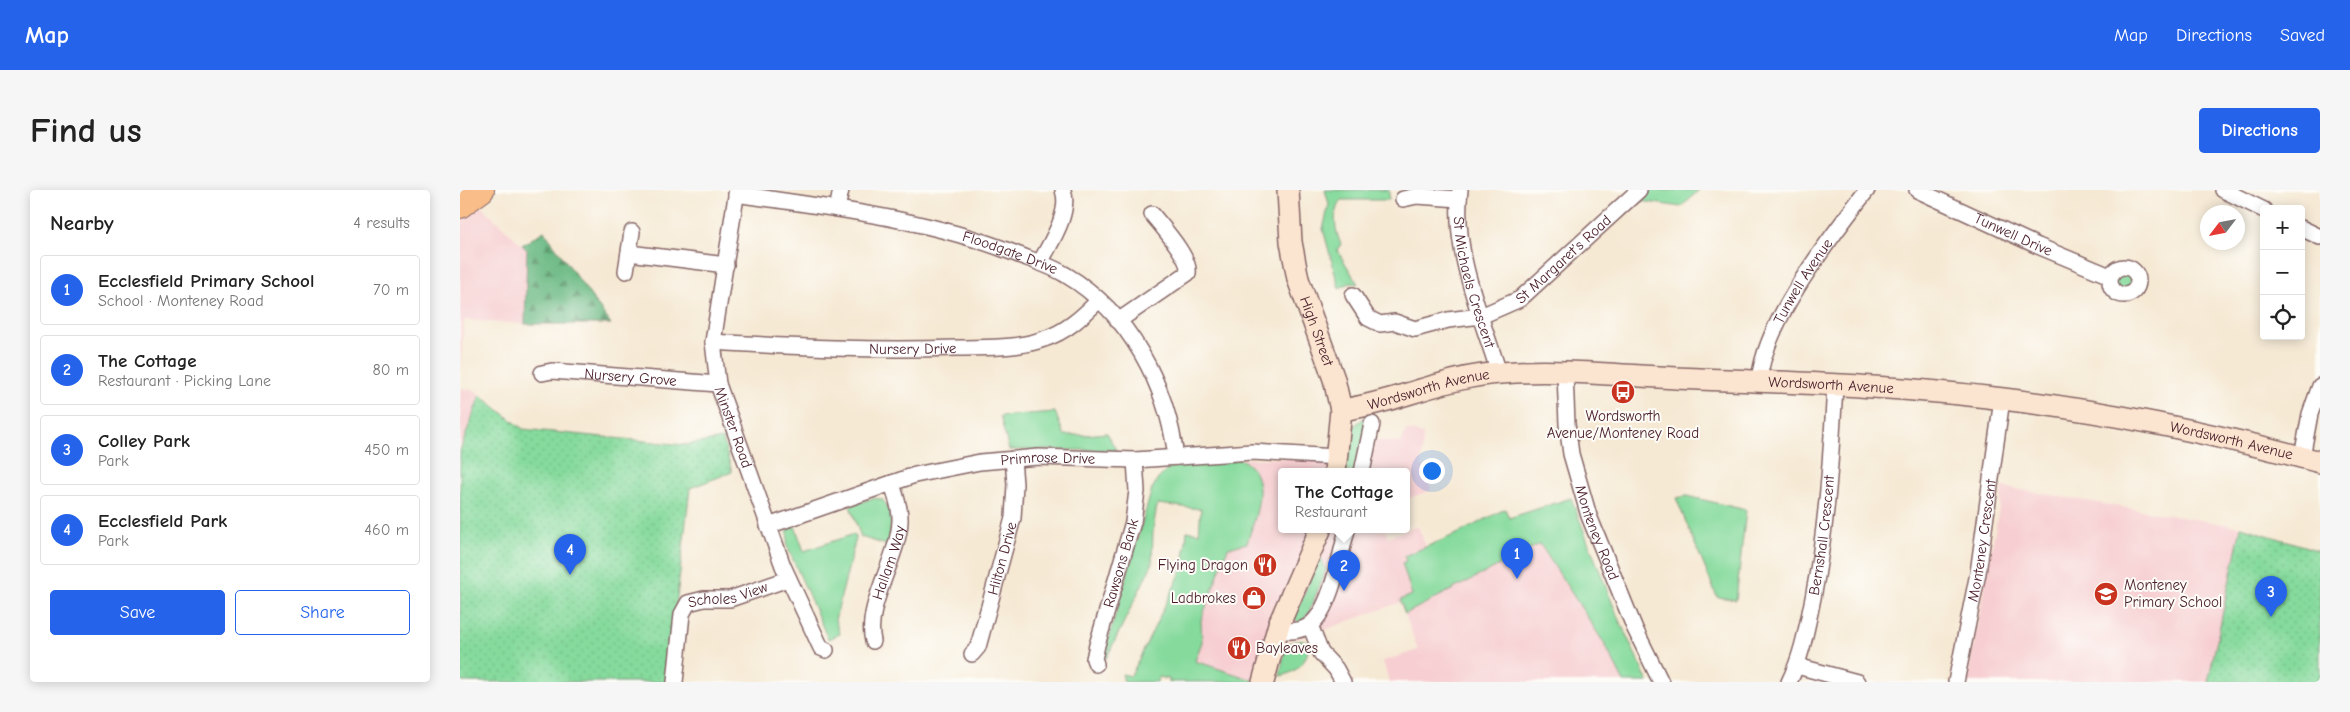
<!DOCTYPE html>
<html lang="en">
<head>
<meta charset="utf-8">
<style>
  :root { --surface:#fff; --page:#f6f6f6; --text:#222; --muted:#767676; --line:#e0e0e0; --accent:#2563eb }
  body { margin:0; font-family:"Comic Neue",sans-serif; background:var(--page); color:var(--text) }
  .controls { position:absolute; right:15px; top:15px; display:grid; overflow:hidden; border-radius:5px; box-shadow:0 2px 12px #0003 }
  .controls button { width:45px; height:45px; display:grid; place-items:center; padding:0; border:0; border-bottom:1px solid var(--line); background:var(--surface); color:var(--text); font:25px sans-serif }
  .compass { position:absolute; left:1740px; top:15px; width:45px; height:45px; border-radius:50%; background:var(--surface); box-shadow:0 2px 12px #0003; rotate:238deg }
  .you { position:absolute; left:971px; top:280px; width:18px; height:18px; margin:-12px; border:4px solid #fff; border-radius:50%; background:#1a73e8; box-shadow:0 0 0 8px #1a73e833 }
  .badge { display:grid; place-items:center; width:32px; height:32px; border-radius:50%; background:var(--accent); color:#fff; font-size:16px; font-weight:700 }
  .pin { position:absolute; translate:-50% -41px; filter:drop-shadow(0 1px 2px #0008) }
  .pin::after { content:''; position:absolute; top:26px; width:18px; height:15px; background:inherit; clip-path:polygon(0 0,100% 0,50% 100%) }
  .popup { position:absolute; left:818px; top:278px; width:132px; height:65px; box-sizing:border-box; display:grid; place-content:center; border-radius:5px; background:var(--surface); filter:drop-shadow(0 1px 4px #0005); font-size:16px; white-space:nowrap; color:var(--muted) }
  .popup b { font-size:19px; color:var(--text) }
  .popup::after { content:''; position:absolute; left:50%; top:100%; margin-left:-10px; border:10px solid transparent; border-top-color:var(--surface) }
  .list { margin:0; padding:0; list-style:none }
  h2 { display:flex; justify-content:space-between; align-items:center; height:65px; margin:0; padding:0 20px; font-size:21px }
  h2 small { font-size:16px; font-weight:400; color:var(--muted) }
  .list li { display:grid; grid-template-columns:32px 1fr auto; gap:15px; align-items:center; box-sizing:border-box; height:70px; margin:0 10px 10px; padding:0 10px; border:1px solid var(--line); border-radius:5px }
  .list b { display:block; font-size:19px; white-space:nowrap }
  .list p { margin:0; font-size:16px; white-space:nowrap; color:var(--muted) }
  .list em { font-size:16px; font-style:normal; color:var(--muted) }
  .actions { display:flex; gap:10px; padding:15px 20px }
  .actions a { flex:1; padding:11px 0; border:1px solid var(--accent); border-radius:5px; text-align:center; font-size:18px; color:var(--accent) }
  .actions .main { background:var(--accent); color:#fff }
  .icon { flex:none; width:28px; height:28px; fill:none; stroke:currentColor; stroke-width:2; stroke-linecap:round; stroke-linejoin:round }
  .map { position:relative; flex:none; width:1860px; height:492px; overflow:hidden; border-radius:5px }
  header { display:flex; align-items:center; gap:30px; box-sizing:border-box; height:70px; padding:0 25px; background:var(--accent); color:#fff }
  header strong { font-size:24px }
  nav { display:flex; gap:28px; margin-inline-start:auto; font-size:18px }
  .intro { display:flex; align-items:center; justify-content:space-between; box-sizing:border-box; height:120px; padding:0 30px }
  h1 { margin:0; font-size:35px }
  .button { padding:12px 22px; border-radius:5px; background:var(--accent); color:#fff; font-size:18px; font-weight:700 }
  main { display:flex; gap:30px; padding:0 30px }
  aside { flex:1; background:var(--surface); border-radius:5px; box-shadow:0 2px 12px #0003 }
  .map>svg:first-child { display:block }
</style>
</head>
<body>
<header>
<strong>Map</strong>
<nav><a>Map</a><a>Directions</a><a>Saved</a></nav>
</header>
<div class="intro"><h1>Find us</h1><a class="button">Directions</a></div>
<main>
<aside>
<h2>Nearby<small>4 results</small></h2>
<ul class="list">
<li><span class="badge">1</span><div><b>Ecclesfield Primary School</b><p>School · Monteney Road</p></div><em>70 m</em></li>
<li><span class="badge">2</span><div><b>The Cottage</b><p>Restaurant · Picking Lane</p></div><em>80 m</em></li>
<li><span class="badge">3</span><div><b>Colley Park</b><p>Park</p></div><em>450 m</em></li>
<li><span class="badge">4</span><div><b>Ecclesfield Park</b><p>Park</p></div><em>460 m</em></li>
</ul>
<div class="actions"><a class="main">Save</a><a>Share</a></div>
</aside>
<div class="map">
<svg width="1860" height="492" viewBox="0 0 1860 492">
  <defs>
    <pattern id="forest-firs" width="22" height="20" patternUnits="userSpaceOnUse" patternTransform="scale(1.25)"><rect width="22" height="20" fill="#6cba84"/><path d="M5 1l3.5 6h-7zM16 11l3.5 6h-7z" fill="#5b976c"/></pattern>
    <pattern id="park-dots" width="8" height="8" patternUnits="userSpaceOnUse" patternTransform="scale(1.25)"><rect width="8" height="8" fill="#85da9c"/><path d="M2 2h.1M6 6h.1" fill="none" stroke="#74bb87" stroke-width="1.8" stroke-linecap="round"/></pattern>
  </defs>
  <rect width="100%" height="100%" fill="#fdfcf7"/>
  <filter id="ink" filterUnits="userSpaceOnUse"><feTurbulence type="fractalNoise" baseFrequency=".02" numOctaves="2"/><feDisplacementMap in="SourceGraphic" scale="10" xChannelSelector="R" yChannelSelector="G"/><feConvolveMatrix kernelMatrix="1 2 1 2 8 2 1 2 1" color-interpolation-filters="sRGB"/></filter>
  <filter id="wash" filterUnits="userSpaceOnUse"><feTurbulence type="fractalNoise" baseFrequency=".0096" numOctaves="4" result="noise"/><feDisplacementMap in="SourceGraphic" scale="20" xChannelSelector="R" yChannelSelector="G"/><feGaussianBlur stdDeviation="1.12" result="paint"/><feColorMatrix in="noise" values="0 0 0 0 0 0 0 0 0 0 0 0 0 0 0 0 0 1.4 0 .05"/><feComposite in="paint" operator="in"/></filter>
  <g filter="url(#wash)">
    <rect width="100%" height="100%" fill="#f6e9d4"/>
    <g fill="#f7cfd2">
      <path d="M19 14 67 60 65 134 4 130 0 181V27Z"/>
      <path d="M0 198 16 201 20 205 0 261Z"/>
      <path d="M946 240 963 244 961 277H965L971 300 947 309 946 282H822V340H925L928 347 958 336 966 357 945 366 947 371 942 374 952 406 940 410 941 412 856 443 813 454 803 492H793V490L735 471 742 452 741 430 768 358 787 353 800 310 799 293 788 273 780 269 877 267 879 246 941 253Z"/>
      <path d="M1543 297 1781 337 1748 492H1507Z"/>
      <path d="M1080 354 1144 453 1164 492H929L923 471 958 460 945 424Z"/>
    </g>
    <g fill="#85da9c" stroke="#687c64">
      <path d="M865 0H929V10H881C872 21 875 42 881 54L877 60 898 94 890 93 879 98 863 39 869 14Z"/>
      <path d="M1192 0H1239L1221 17 1181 11Z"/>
      <circle cx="1663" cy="92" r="9"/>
      <path d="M595 222 604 245H625L647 243 656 260H549L540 226Z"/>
      <path d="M905 228 906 240 896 282H883C888 261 883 239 905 228Z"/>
      <path d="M780 269C813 285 795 327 787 353L768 358 741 430 742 452 735 471 793 490V492H709V489L699 487 697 492H664L662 484 671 486 723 378 727 341 739 343 741 319 697 314 693 340 692 374 646 469 643 467 692 299 698 289 709 278Z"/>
      <path d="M1227 306 1286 320 1276 410 1257 407 1216 308Z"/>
      <path d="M413 308 422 309C434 323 430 338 429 356L401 347 390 316Z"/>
      <path d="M1111 308 1157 425 1188 492H1164L1144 453 1080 354 945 424 940 410 952 405 942 373 946 371 944 366 999 343 1045 319 1049 328Z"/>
      <path d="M335 336 344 361 394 344 396 348 375 430 380 444 368 449 327 356 328 340Z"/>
      <path d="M859 368 862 370 866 380 849 422 840 434 834 428Z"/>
      <path d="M844 450 849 454C848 471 837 483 820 486L825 459 829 453Z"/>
    </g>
    <path fill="url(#forest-firs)" stroke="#5b6c58" d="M84 41 151 134H65L67 60 62 55Z"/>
    <g fill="url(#park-dots)" stroke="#687c64">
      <path d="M20 205 63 239 224 255 263 249 272 282 230 298 207 492H0V261Z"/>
      <path d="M1781 337 1860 361V492H1748Z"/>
    </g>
  </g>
  <g filter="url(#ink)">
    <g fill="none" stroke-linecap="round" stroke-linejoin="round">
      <g stroke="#866666" stroke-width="18">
        <g id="street">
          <path id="s1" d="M277 0 253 152 258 194 323 376 361 458 366 460"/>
          <path id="s2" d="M1000 0C992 61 1021 125 1039 183"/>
          <path id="s3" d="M1457 0 1578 56 1650 86"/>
          <path d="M1763 0 1804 20"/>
          <path id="s4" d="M276 4C370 18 465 28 554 63 571 70 590 75 606 85 670 123 707 196 716 267"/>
          <path d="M943 9 957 6 999 9"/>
          <path d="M377 19 381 0"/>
          <path d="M1841 38 1860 47"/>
          <path d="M169 63 266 75"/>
          <path d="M580 73C590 53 611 23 603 0"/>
          <circle cx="1664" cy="91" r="14"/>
          <path d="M166 81 172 42"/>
          <path id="s5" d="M893 105 908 128 920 134 935 132 955 139 988 130 1021 126 1060 109 1179 0"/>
          <path d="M658 131 728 83C731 68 702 37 692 24"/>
          <path id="s6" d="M253 152C334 157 415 161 497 158 525 157 557 159 584 149 606 142 622 127 639 110"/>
          <path id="s7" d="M82 183 92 181 258 194"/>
          <path id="s8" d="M1105 183 1107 234 1111 264 1129 326 1175 439 1201 492"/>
          <path id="s9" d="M1299 191C1305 130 1369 50 1407 0"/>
          <path d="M1842 267 1850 224 1860 196"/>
          <path d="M902 282 912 234"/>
          <path id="s10" d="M308 336 455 285 520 272 578 267 675 270 792 262 877 267"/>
          <path d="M850 435 861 463 876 479 883 492"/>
          <path d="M817 441C828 441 842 442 851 434 871 418 880 365 887 340"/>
          <path id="s11" d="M413 451C404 416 439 367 440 331 441 318 435 305 432 293"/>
          <path id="s12" d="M512 464 518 457 553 328 555 294 553 269"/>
          <path id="s13" d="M636 474 634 469 637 455 673 332 677 301 675 270"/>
          <path d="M1337 476 1397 492"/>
          <path id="s14" d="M215 492 222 424 228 413 244 409H270L328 389"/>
          <path id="s15" d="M1329 492C1342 466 1347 437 1353 408 1367 337 1371 267 1375 195"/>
          <path id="s16" d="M1496 492 1518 383 1542 209"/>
        </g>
      </g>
      <g stroke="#866666" stroke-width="24">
        <g id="secondary">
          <path id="s17" d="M828 0 831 52 838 89 874 189 881 220 875 282"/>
          <path id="s18" d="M881 220C935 213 986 186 1041 183 1106 178 1174 187 1240 189 1341 193 1442 196 1543 209 1650 222 1756 244 1860 272"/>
          <path d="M803 492 819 434 860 340"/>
        </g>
      </g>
      <g stroke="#866666" stroke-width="26">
        <path id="primary" d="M0 16 22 0"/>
      </g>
      <use href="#street" stroke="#fff" stroke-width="15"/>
      <use href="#secondary" stroke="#fce5d0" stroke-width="21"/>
      <use href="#primary" stroke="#f8bd89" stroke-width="24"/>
    </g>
  </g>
  <defs>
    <g id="bus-disc" transform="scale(1.25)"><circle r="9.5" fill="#c8321e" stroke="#fdfcf7"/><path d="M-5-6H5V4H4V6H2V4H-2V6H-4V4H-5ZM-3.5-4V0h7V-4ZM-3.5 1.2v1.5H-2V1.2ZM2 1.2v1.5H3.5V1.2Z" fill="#fff"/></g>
    <g id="restaurant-disc" transform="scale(1.25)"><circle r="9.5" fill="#c8321e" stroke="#fdfcf7"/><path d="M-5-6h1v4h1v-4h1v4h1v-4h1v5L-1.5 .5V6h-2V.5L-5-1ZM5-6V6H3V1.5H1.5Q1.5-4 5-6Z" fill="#fff"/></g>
    <g id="school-disc" transform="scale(1.25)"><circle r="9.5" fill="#c8321e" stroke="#fdfcf7"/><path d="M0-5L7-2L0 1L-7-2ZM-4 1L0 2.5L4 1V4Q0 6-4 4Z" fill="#fff"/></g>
    <g id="shop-disc" transform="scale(1.25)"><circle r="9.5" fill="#c8321e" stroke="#fdfcf7"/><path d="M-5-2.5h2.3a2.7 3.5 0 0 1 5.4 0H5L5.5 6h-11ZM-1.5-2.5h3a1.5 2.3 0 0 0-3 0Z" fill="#fff"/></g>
  </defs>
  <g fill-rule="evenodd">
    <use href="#bus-disc" x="1163" y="202"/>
    <use href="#restaurant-disc" x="805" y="375"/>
    <use href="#school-disc" x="1646" y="404"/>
    <use href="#shop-disc" x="794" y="408"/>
    <use href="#restaurant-disc" x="779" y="458"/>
  </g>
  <g text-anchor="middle" stroke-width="4" stroke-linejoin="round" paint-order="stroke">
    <g font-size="15" fill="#4a1f2b" stroke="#fdfcf7">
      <text dy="5" stroke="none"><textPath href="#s3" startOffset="106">Tunwell Drive</textPath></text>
      <text dy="5" stroke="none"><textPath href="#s4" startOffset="281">Floodgate Drive</textPath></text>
      <text dy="5" stroke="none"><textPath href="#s5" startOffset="246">St Margaret's Road</textPath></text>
      <text dy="5" stroke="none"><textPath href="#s2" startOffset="94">St Michaels Crescent</textPath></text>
      <text dy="5" stroke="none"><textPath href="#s9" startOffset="110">Tunwell Avenue</textPath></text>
      <text dy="5" stroke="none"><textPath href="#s17" startOffset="145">High Street</textPath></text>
      <text dy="5" stroke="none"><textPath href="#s6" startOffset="200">Nursery Drive</textPath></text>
      <text dy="5" stroke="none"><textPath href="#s7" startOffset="89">Nursery Grove</textPath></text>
      <text dy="5" stroke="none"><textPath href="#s18" startOffset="495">Wordsworth Avenue</textPath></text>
      <text dy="5" stroke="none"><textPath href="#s18" startOffset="90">Wordsworth Avenue</textPath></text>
      <text dy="5" stroke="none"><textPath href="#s1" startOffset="242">Minster Road</textPath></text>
      <text dy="5" stroke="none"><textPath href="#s18" startOffset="900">Wordsworth Avenue</textPath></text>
      <text dy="5" stroke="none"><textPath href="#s10" startOffset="290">Primrose Drive</textPath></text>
      <text dy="5" stroke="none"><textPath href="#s8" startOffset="164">Monteney Road</textPath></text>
      <text dy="5" stroke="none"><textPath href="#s15" startOffset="151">Bernshall Crescent</textPath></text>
      <text dy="5" stroke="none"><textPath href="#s16" startOffset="144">Monteney Crescent</textPath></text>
      <text dy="5" stroke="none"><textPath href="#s12" startOffset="101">Hilton Drive</textPath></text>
      <text dy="5" stroke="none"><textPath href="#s11" startOffset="81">Hallam Way</textPath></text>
      <text dy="5" stroke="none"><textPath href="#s13" startOffset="105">Rawsons Bank</textPath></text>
      <text dy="5" stroke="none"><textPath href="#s14" startOffset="122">Scholes View</textPath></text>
    </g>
    <g font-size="15" fill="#4a1f2b" stroke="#fdfcf7" text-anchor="end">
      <text x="1163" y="231" text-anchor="middle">Wordsworth<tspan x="1163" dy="17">Avenue/Monteney Road</tspan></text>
      <text x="788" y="380">Flying Dragon</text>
      <text x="1664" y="400" text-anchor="start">Monteney<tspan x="1664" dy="17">Primary School</tspan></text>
      <text x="776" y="413">Ladbrokes</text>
      <text x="796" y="463" text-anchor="start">Bayleaves</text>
    </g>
  </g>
</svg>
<div class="controls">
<button>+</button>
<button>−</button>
<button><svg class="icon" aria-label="locate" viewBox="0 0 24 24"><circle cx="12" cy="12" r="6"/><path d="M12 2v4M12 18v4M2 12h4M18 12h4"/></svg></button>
</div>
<svg class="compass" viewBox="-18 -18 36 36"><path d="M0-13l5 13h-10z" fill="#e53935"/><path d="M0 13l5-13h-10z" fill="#767676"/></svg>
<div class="you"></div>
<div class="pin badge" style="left:1057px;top:389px">1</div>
<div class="pin badge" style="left:884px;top:401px">2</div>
<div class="popup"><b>The Cottage</b>Restaurant</div>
<div class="pin badge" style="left:1811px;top:427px">3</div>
<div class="pin badge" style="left:110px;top:385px">4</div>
</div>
</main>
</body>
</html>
